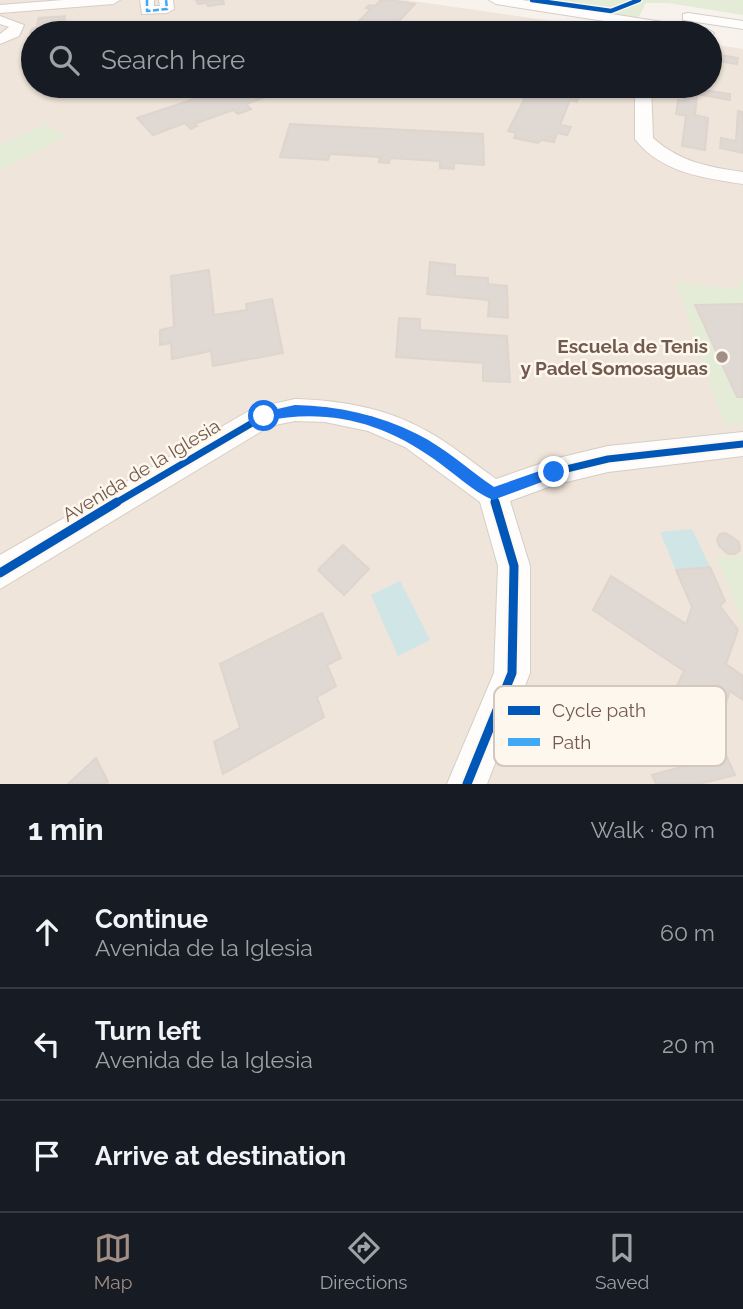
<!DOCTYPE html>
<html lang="en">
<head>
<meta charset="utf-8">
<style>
  :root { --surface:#171b24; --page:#242831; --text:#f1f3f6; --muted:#9ea1a6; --line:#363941; --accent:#a18f85 }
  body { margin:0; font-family:Raleway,sans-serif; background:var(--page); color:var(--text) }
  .stop { position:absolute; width:21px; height:21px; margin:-16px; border:5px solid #1a73e8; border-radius:50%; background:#fff }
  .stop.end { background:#1a73e8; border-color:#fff; box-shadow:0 2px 7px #0008 }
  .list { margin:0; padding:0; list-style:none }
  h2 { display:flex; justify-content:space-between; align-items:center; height:91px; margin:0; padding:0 28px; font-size:30px }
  h2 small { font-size:23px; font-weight:400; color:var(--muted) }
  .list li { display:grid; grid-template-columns:46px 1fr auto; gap:21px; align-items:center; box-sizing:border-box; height:112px; padding:0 28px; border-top:2px solid var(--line) }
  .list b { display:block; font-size:26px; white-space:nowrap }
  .list p { margin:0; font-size:23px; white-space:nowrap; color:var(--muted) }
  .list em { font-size:23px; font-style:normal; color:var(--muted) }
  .icon { flex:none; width:38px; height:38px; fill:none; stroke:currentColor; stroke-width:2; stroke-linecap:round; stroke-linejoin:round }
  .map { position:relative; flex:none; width:743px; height:784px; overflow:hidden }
  .search { position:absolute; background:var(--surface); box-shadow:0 2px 5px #0004; left:21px; right:21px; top:21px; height:77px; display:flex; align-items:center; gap:18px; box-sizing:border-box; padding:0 24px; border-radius:38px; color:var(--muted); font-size:26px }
  .sheet { height:427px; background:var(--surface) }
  nav { display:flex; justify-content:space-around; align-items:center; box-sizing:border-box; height:98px; border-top:2px solid var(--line); background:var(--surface); font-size:19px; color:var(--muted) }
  nav a { display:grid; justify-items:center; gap:4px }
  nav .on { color:var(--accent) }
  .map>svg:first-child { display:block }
</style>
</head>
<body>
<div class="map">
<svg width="743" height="784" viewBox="0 0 743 784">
  <rect width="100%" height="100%" fill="#f7f2ec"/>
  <path fill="#efe5da" d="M0 0H406L635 33H33V86H710V44L743 49V784H0Z"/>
  <g fill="#e4ecd8">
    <path d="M519 0H743V15L668 3H646L638 19Z"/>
    <path d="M46 125 66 137 0 170V145Z"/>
    <path d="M739 279 743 280V425H724L676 282 739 289Z"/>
    <path d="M743 556V624L717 558Z"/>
  </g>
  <g fill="#cfe5e6">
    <path d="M692 529 710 567 676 570 660 532Z"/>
    <path d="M400 581 430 640 398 656 371 595Z"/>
  </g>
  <g fill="#e0d8d2" stroke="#dfd5cf" stroke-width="2">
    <path d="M196 0H223L224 4 208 6 207 3 198 4Z"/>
    <path d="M390 0 415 4 388 33H349L353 30 345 28 350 23 356 24 371 9 366 8 369 5 375 6 380 1Z"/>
    <path d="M65 16 64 22H69V27L60 30 70 33H30L32 29 40 25 37 24 39 18Z"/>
    <path d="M710 53 738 58 737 64 710 60Z"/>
    <path d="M233 86H295L292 87 299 91 286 96 280 92 246 104 251 109 238 114 233 110 194 124 197 126 191 129 185 123 153 135 137 118Z"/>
    <path d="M531 86H573L569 93 580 95 577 102 570 100 560 125 571 127 567 135 557 133 554 142 542 140 538 143 514 138 516 133 508 131Z"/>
    <path d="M677 86 730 94V100L697 94 695 115 708 118 705 150 682 146 686 116 676 114 678 100 684 101 686 92 676 90Z"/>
    <path d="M738 111 743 112V153L720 148 721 138 736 141Z"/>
    <path d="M290 124 483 134 484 165 454 163V169L440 168V161L390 158 389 163 379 162 380 157 330 154 328 160 280 157Z"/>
    <path d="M430 262 455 265V276L488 278V284L507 286 508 318 488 316 489 300 427 294Z"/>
    <path d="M209 270 214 315 247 310 246 304 272 299 283 353 213 366 211 351 172 359 171 343 160 345V330L174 327 171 276Z"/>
    <path d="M743 304V397H737L695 305Z"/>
    <path d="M399 318 420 319V330L507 336 510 382 483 381V363L396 357Z"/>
    <path d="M726 533 739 542 740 550 735 554H728L719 546 717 539 720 534Z"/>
    <path d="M343 545 369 569 344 595 318 570Z"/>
    <path d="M710 567 725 601 720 606 738 630 726 664 743 676V700L730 691 716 733 690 739 688 736 644 751 641 745 607 755 589 713 624 702 629 713 671 699 684 671 593 610 611 576 686 624 692 607 676 570Z"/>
    <path d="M322 613 341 658 327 665 336 686 317 697 324 717 223 774 214 742 240 728 220 664Z"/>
    <path d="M726 755 735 775 699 784H656L652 775Z"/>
    <path d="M96 758 108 782 105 784H68Z"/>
  </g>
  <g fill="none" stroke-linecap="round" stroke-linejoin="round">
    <g stroke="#d4cec7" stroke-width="2">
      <g id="minor">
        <path d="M63 0H120L113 4 0 13V5Z"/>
        <path d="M140 0H154V6H160L159 0H173L174 9 167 13 142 14Z"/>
        <path d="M489 0H522L707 29 714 33 710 37V33H681L496 4Z"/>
        <path d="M688 13 743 21V29L683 20V14Z"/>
        <path d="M0 16 24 25 19 36 0 44V34L9 27 0 24Z"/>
        <path d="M635 86H651L653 138C680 162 708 167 743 172V184C704 178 661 173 635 139Z"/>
        <path d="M295 399C339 400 386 408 425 430 450 443 473 463 496 479L554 459 608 446 743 432V456L608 472 554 485 510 501 530 566V673L487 784H447L494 673 498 566 480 502 405 447 368 431 325 422 295 421 270 426 0 589V555L254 408Z"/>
      </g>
    </g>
    <use href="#minor" fill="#fefdfc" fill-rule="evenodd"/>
    <path stroke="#3fa9f5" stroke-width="2.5" stroke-dasharray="6 2.5" stroke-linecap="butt" d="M147 0V11L167 9 166 0"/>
    <g stroke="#fef7ee" stroke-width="7">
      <path id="cycleway-far2" d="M532 0 611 11 639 0"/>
    </g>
    <g stroke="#fef7ee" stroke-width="11">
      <g id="cycleway-far1">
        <path d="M493 494 554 472 608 459 743 444"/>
        <path d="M114 504 264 416 295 410 325 411 371 420 415 438 493 494 496 504"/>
      </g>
    </g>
    <g stroke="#fef7ee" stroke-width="13">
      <g id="cycleway">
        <path d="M0 573 117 502"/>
        <path d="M467 784 512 673 514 566 495 502"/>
      </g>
    </g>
    <use href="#cycleway-far2" stroke="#0057b8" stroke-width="4.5"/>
    <use href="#cycleway-far1" stroke="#0057b8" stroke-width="7"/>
    <use href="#cycleway" stroke="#0057b8" stroke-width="9"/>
  </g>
  <path fill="#1a73e8" d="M295 405C338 406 379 415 417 434 444 447 469 470 494 487L554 466 560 472 558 476 493 500C472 491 453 472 434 459 382 422 328 408 264 421L259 416 264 412Z"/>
  <circle fill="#a18f85" stroke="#fef7ee" stroke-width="2.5" cx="722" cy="357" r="7"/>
  <g text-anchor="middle" stroke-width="5" stroke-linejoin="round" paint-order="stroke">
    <g font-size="19" font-weight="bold" fill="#735a4e" stroke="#fef7ee" text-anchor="end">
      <text x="708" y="353">Escuela de Tenis<tspan x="708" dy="22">y Padel Somosaguas</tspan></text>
    </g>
    <g font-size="19" fill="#735a4e" stroke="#fef7ee">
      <text transform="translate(141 470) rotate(-31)" y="7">Avenida de la Iglesia</text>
    </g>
  </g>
  <rect x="494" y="686" width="232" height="80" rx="10" fill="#fef7ee" stroke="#d4c8be" stroke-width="2"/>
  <rect x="508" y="706" width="32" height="9" fill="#0057b8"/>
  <rect x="508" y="738" width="32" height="8" fill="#3fa9f5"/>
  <g font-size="19" fill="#735a4e">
    <text x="552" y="717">Cycle path</text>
    <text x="552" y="749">Path</text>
  </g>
</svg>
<div class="stop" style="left:264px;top:416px"></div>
<div class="stop end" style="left:554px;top:472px"></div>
<div class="search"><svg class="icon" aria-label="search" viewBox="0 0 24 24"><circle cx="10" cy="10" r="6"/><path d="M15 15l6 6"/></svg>Search here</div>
</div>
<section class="sheet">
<h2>1 min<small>Walk · 80 m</small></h2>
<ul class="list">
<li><svg class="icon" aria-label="ahead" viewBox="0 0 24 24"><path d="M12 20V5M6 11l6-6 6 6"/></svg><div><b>Continue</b><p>Avenida de la Iglesia</p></div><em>60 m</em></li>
<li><svg class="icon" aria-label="left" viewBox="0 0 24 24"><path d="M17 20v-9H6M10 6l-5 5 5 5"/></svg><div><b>Turn left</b><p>Avenida de la Iglesia</p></div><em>20 m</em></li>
<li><svg class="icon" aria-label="arrive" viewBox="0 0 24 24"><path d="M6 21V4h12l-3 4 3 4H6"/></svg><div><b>Arrive at destination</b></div></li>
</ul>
</section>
<nav>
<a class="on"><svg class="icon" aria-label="map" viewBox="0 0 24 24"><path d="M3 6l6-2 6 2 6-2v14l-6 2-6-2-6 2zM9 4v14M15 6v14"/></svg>Map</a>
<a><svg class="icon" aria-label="directions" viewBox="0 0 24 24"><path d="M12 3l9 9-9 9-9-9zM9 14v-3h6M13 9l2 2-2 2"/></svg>Directions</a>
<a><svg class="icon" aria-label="saved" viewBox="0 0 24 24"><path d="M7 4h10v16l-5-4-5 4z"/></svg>Saved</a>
</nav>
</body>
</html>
